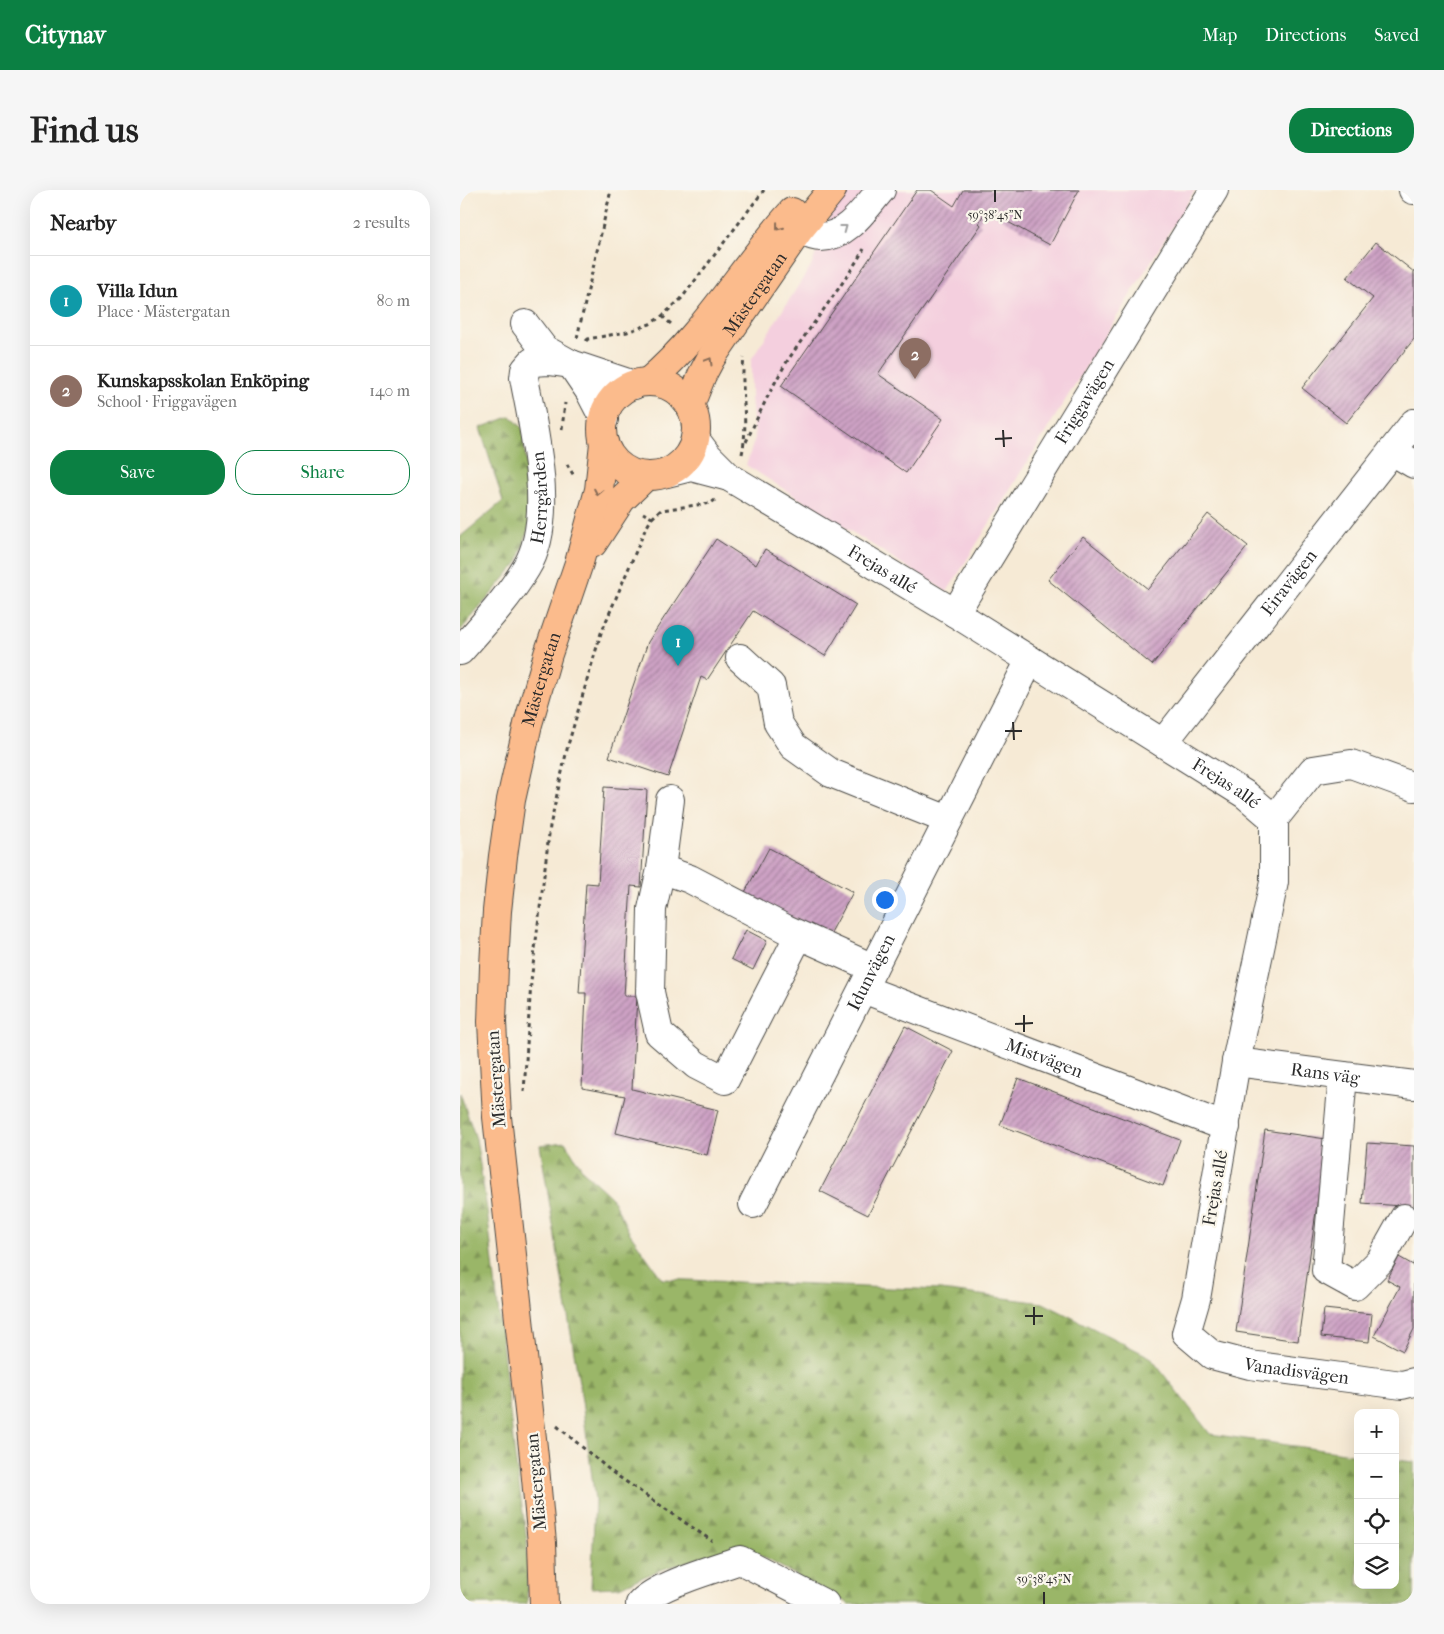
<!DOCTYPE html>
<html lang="en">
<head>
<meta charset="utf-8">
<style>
  :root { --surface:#fff; --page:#f6f6f6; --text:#222; --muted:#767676; --line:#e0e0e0; --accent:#0b8043 }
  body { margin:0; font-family:"IM FELL French Canon",serif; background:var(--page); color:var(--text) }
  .controls { position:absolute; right:15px; bottom:15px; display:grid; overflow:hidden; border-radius:10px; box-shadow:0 5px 20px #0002 }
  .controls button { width:45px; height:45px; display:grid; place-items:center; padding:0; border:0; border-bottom:1px solid var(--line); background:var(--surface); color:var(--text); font:25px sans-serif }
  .you { position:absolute; left:424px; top:709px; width:18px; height:18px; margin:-12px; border:4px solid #fff; border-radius:50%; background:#1a73e8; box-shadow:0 0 0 8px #1a73e833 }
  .badge { display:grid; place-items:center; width:32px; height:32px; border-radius:50%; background:var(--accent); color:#fff; font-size:16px; font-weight:700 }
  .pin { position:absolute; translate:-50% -41px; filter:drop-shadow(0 1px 2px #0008) }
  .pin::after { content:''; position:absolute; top:26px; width:18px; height:15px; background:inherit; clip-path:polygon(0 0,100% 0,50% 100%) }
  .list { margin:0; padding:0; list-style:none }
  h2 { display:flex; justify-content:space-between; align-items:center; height:65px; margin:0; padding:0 20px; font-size:21px }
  h2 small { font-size:16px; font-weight:400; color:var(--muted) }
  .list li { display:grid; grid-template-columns:32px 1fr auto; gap:15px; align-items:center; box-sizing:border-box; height:90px; padding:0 20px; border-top:1px solid var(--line) }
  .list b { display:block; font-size:19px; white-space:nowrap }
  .list p { margin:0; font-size:16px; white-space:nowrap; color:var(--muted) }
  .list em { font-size:16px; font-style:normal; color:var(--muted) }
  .actions { display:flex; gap:10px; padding:15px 20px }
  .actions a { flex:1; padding:11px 0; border:1px solid var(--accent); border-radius:20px; text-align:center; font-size:18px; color:var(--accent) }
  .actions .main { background:var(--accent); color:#fff }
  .icon { flex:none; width:28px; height:28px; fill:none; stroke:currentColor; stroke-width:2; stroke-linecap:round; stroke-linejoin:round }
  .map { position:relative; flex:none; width:954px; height:1414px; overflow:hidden; border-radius:20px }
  header { display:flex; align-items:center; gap:30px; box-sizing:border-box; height:70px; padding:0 25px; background:var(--accent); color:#fff }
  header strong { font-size:24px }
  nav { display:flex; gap:28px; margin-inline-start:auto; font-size:18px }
  .intro { display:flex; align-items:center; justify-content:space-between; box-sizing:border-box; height:120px; padding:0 30px }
  h1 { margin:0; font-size:35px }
  .button { padding:12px 22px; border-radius:20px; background:var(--accent); color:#fff; font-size:18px; font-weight:700 }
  main { display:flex; gap:30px; padding:0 30px }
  aside { flex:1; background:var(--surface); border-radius:20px; box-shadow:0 5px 20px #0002 }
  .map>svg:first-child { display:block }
</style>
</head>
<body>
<header>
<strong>Citynav</strong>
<nav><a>Map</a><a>Directions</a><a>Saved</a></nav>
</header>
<div class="intro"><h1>Find us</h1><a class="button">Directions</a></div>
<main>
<aside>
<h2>Nearby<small>2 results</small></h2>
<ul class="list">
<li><span class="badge" style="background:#0f9aa8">1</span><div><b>Villa Idun</b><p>Place · Mästergatan</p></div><em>80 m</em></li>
<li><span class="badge" style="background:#8d6e63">2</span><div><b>Kunskapsskolan Enköping</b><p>School · Friggavägen</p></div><em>140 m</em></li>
</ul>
<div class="actions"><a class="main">Save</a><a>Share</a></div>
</aside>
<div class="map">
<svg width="954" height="1414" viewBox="0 0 954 1414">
  <defs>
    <pattern id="forest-firs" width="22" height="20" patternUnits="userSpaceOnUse" patternTransform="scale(1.25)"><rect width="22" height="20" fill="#9ab667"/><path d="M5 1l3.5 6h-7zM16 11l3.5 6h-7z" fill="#7e9455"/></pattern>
    <pattern id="building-hatch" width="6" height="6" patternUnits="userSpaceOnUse" patternTransform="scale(1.25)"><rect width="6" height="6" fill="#cea2c5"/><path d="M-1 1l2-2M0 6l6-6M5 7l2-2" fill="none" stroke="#a784a0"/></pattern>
  </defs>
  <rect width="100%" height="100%" fill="#fbf7ec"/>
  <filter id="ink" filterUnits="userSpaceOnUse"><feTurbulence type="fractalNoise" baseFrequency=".02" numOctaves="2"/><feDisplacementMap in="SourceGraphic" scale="10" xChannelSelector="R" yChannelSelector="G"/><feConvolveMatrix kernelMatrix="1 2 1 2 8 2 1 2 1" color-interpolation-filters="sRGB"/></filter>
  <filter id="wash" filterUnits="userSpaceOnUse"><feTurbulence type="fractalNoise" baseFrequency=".0096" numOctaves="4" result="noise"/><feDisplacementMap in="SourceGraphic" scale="20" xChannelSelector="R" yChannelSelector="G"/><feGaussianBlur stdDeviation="1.12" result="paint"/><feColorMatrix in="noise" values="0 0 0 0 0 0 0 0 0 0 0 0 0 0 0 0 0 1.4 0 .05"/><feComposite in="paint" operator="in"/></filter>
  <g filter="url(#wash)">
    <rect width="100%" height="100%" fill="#f6ead5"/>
    <path fill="#f4cfde" d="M385 0H735L487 402 286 275 295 248 291 208V170L352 74 376 10Z"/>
    <g fill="url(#forest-firs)" stroke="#627049">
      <path d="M51 226 63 239 71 330 58 372 0 441V347L43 311 20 238Z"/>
      <path d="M0 903 16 949 27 1020 55 1267 67 1351V1414H0Z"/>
      <path d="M105 952 124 982 152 1008 169 1042 202 1089 481 1100 583 1113 690 1167 750 1244 898 1265V1395H935V1270L954 1272V1414H389L281 1355 200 1380 159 1397 131 1398 135 1310 122 1211 80 955Z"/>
    </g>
    <g id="blocks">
      <g fill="url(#building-hatch)">
        <path d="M457 0H471L494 16 503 0H619L590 55 526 20 519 33 521 35 418 184 483 229 446 283 321 196Z"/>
        <path d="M916 52 954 82V149L886 233 842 198 913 108 887 88Z"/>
        <path d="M748 324 788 356 692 475 588 390 623 347 688 399Z"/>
        <path d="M256 349 296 375 305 359 396 415 365 466 293 421 247 490 241 487 208 587 149 567 188 452Z"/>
        <path d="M144 597 187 600 181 697 171 696 164 806H177L172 899 258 920 247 965 156 943 165 906 122 898 126 803H119L126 693 138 694Z"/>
        <path d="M309 658 393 702 368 748 284 704Z"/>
        <path d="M286 740 307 751 293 780 271 769Z"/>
        <path d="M445 836 493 861 408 1025 360 1001Z"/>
        <path d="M558 888 720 950 703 996 540 935Z"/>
        <path d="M805 940 866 949 838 1151 776 1142Z"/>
        <path d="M907 953 954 956V1017L902 1013Z"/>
        <path d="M939 1067 953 1075 954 1072V1139L943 1161 914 1146 940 1097 927 1090Z"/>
        <path d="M864 1119 912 1124 909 1152 861 1147Z"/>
      </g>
    </g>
  </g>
  <g filter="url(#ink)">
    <use href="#blocks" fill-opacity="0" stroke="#494844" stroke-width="1"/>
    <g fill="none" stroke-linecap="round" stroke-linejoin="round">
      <g stroke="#494844" stroke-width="30">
        <g id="minor">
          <path d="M953 0H954"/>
          <path d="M339 40C345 43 354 47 361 47 388 46 405 18 421 0"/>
          <path d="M65 134 84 159 111 174 174 195"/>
          <path d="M111 174 130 202 144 229"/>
          <path id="s1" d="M235 249 247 265 269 287 495 423 786 605 814 629V692L776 872 736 1109 726 1143 752 1165 790 1175 942 1195 954 1192"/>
          <path d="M932 261 954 274"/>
          <path d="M207 283 231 277 269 287"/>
          <path id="s2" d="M495 423 754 0"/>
          <path id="s3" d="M0 461C23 435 48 408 66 378 96 330 74 241 64 188L65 180 72 172 89 171 111 174"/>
          <path d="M280 468 311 496 318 533 333 556 371 583 488 630"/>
          <path id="s4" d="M703 553 954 233"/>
          <path d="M814 629 853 580 891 574 954 597"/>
          <path d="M201 679 210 610"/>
          <path d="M339 745 265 890 236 875 199 843 190 802 192 719 201 679 230 689 326 739 413 778"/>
          <path id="s5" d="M403 799 766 937"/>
          <path id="s6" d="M776 872 954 895"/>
          <path d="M883 886 866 1080 895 1096 920 1071 944 1028"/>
          <path id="s7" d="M293 1014 570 470"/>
          <path d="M180 1414C196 1395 254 1379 280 1370L365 1414"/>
        </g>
      </g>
      <g stroke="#494844" stroke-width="30">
        <g id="major">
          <path d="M188 192C245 144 282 77 332 22"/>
          <circle cx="189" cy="239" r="47"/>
          <path id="s8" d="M230 215 242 185 251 168 339 40 372 0"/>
          <path d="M133 353 161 310 186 286"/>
          <path id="s9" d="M84 1414 82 1353 74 1267 37 927 32 832 34 776 37 721 43 666 51 610 68 534 88 464 119 373 139 300 144 253"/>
        </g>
      </g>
      <g stroke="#494844" stroke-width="3" stroke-dasharray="4 4" stroke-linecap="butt">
        <path d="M202 126 211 134"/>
        <path d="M117 148 151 0"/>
        <path d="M126 151 128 149 167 142 190 134 202 126 221 109 304 0"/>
        <path d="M102 239 105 213"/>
        <path d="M286 252C299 224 312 196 328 170 353 133 381 98 404 59"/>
        <path d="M282 264C289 232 280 200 284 168"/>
        <path d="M107 274 114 286"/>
        <path d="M192 328 201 320 251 313 255 310"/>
        <path d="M64 902 71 792 90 636 108 555 141 443 185 340 192 328 183 323"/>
        <path d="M97 1236 152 1282 252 1351"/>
      </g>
      <use href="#minor" stroke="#fff" stroke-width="28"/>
      <use href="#major" stroke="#fbbb8c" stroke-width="28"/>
    </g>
    <defs><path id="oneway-chevron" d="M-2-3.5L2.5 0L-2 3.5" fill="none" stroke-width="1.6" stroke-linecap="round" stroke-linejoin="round" transform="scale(1.25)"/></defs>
    <g stroke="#896c57">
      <use href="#oneway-chevron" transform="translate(319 37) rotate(128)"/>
      <use href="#oneway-chevron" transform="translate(249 171) rotate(-59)"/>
      <use href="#oneway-chevron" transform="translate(138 302) rotate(101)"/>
    </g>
    <use stroke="#a0a0a0" href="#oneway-chevron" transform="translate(384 38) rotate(-37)"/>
  </g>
  <path fill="none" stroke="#2b2b2b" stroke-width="2" d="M535 0V12M543 240 544 257M535 249 552 248M553 532 554 550M545 541H562M564 825V842M555 834 573 833M574 1117V1135M565 1126H583M584 1402V1414"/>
  <g text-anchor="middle" stroke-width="4.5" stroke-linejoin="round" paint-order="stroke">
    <g font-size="18" fill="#2b2b2b" stroke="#fbf7ec">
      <text dy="6" stroke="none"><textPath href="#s8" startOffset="129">Mästergatan</textPath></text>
      <text dy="6" stroke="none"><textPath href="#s2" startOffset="248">Friggavägen</textPath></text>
      <text dy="6" stroke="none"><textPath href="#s3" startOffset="179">Herrgården</textPath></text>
      <text dy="6" stroke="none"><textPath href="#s1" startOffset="230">Frejas allé</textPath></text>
      <text dy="6" stroke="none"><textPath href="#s4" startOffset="204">Eiravägen</textPath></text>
      <text dy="6" stroke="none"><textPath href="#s9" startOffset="932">Mästergatan</textPath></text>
      <text dy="6" stroke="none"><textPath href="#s1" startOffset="635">Frejas allé</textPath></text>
      <text dy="6" stroke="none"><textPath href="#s7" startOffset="260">Idunvägen</textPath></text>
      <text dy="6" stroke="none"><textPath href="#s5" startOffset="194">Mistvägen</textPath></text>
      <text dy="6" stroke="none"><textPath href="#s6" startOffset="90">Rans väg</textPath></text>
      <text transform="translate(36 889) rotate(-94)" y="6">Mästergatan</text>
      <text transform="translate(755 998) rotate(-80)" y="6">Frejas allé</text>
      <text dy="6" stroke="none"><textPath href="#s1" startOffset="1338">Vanadisvägen</textPath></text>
      <text transform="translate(76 1292) rotate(-95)" y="6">Mästergatan</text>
    </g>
  </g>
  <g font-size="12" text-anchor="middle" fill="#2b2b2b" stroke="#fbf7ec" stroke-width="4.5" stroke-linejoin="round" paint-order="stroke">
    <text x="535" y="29">59°38'45"N</text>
    <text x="584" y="1393">59°38'45"N</text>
  </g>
</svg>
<div class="controls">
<button>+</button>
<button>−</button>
<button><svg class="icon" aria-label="locate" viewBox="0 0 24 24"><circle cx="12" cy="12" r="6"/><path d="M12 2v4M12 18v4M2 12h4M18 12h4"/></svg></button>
<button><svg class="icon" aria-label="layers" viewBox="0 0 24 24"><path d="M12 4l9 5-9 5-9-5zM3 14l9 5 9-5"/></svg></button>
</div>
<div class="you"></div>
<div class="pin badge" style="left:218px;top:476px;background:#0f9aa8">1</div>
<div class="pin badge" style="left:455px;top:189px;background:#8d6e63">2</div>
</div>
</main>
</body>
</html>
